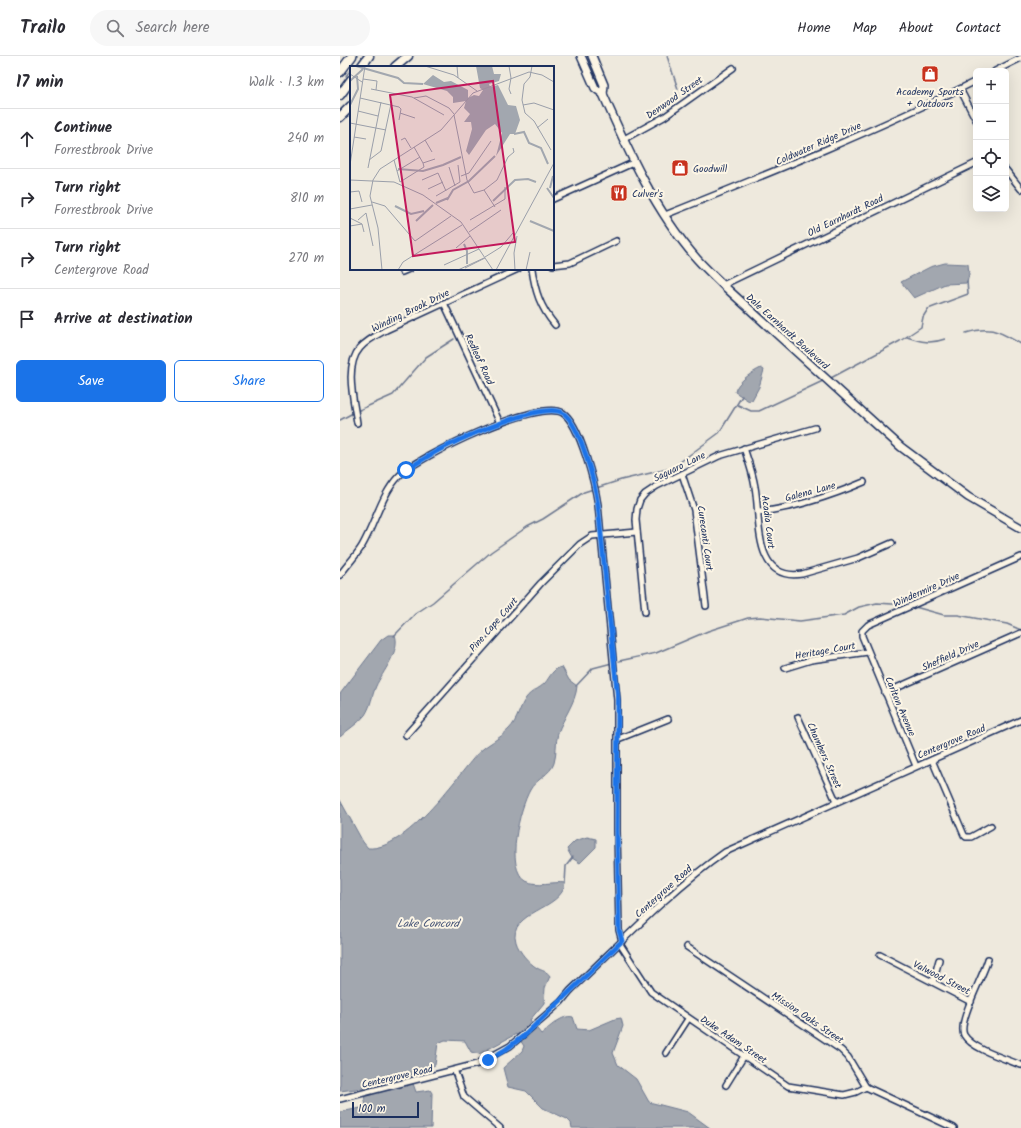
<!DOCTYPE html>
<html lang="en">
<head>
<meta charset="utf-8">
<style>
  :root { --surface:#fff; --page:#f7f7f7; --text:#2b2b33; --muted:#7c7c81; --line:#e1e1e2; --accent:#1a73e8 }
  body { margin:0; font-family:Kalam,sans-serif; background:var(--page); color:var(--text) }
  .controls { position:absolute; right:12px; top:12px; display:grid; overflow:hidden; border-radius:6px; box-shadow:0 4px 16px #0002 }
  .controls button { width:36px; height:36px; display:grid; place-items:center; padding:0; border:0; border-bottom:1px solid var(--line); background:var(--surface); color:var(--text); font:20px sans-serif }
  .scale { position:absolute; left:12px; bottom:10px; width:67px; box-sizing:border-box; padding-left:4px; border:2px solid #1b2f5e; border-top:0; font-size:11px; line-height:14px; white-space:nowrap; color:#1b2f5e; -webkit-text-stroke:3px #fcf5e5; paint-order:stroke }
  .stop { position:absolute; width:12px; height:12px; margin:-9px; border:3px solid #1a73e8; border-radius:50%; background:#fff }
  .stop.end { background:#1a73e8; border-color:#fff; box-shadow:0 1px 4px #0008 }
  .list { margin:0; padding:0; list-style:none }
  h2 { display:flex; justify-content:space-between; align-items:center; height:52px; margin:0; padding:0 16px; font-size:17px }
  h2 small { font-size:13px; font-weight:400; color:var(--muted) }
  .list li { display:grid; grid-template-columns:26px 1fr auto; gap:12px; align-items:center; box-sizing:border-box; height:60px; padding:0 16px; border-top:1px solid var(--line) }
  .list b { display:block; font-size:15px; white-space:nowrap }
  .list p { margin:0; font-size:13px; white-space:nowrap; color:var(--muted) }
  .list em { font-size:13px; font-style:normal; color:var(--muted) }
  .actions { display:flex; gap:8px; padding:12px 16px }
  .actions a { flex:1; padding:9px 0; border:1px solid var(--accent); border-radius:6px; text-align:center; font-size:14px; color:var(--accent) }
  .actions .main { background:var(--accent); color:#fff }
  .icon { flex:none; width:22px; height:22px; fill:none; stroke:currentColor; stroke-width:2; stroke-linecap:round; stroke-linejoin:round }
  .map { position:relative; flex:none; width:681px; height:1072px; overflow:hidden }
  header { display:flex; align-items:center; gap:24px; box-sizing:border-box; height:56px; padding:0 20px; background:var(--surface); border-bottom:1px solid var(--line) }
  header strong { font-size:19px }
  nav { display:flex; gap:22px; margin-inline-start:auto; font-size:14px }
  .search { width:280px; height:36px; background:var(--page); display:flex; align-items:center; gap:10px; box-sizing:border-box; padding:0 14px; border-radius:22px; color:var(--muted); font-size:15px }
  main { display:flex }
  aside { flex:1; background:var(--surface) }
  .map>svg:first-child { display:block }
</style>
</head>
<body>
<header>
<strong>Trailo</strong>
<div class="search"><svg class="icon" aria-label="search" viewBox="0 0 24 24"><circle cx="10" cy="10" r="6"/><path d="M15 15l6 6"/></svg>Search here</div>
<nav><a>Home</a><a>Map</a><a>About</a><a>Contact</a></nav>
</header>
<main>
<aside>
<h2>17 min<small>Walk · 1.3 km</small></h2>
<ul class="list">
<li><svg class="icon" aria-label="ahead" viewBox="0 0 24 24"><path d="M12 20V5M6 11l6-6 6 6"/></svg><div><b>Continue</b><p>Forrestbrook Drive</p></div><em>240 m</em></li>
<li><svg class="icon" aria-label="right" viewBox="0 0 24 24"><path d="M7 20v-9h11M14 6l5 5-5 5"/></svg><div><b>Turn right</b><p>Forrestbrook Drive</p></div><em>810 m</em></li>
<li><svg class="icon" aria-label="right" viewBox="0 0 24 24"><path d="M7 20v-9h11M14 6l5 5-5 5"/></svg><div><b>Turn right</b><p>Centergrove Road</p></div><em>270 m</em></li>
<li><svg class="icon" aria-label="arrive" viewBox="0 0 24 24"><path d="M6 21V4h12l-3 4 3 4H6"/></svg><div><b>Arrive at destination</b></div></li>
</ul>
<div class="actions"><a class="main">Save</a><a>Share</a></div>
</aside>
<div class="map">
<svg width="681" height="1072" viewBox="0 0 681 1072">
  <rect width="100%" height="100%" fill="#eee9dd"/>
  <filter id="ink" filterUnits="userSpaceOnUse"><feTurbulence type="fractalNoise" baseFrequency=".025" numOctaves="2"/><feDisplacementMap in="SourceGraphic" scale="8" xChannelSelector="R" yChannelSelector="G"/><feConvolveMatrix kernelMatrix="1 2 1 2 8 2 1 2 1" color-interpolation-filters="sRGB"/></filter>
  <g filter="url(#ink)">
    <g fill="#a2a7af" stroke="#6c778f">
      <path d="M605 207 628 208 629 218 627 227 605 228 574 242 561 226 590 211Z"/>
      <path d="M421 312 424 314 419 331 412 344 409 345 395 336C396 327 412 316 421 312Z"/>
      <path d="M48 579H55C61 594 42 617 36 630 32 639 31 650 25 659 18 668 8 673 0 681V638L41 584Z"/>
      <path d="M222 611 229 624 237 630C236 646 223 662 218 677 215 687 217 698 214 707 211 718 195 724 190 734 180 752 164 812 186 825 197 831 214 825 225 827 223 854 167 855 176 886 179 896 189 907 197 912 202 915 207 915 210 920L205 932 204 947 190 964 201 978C209 972 222 958 233 961L237 973 249 974 275 963 281 962 283 970 273 997 278 1009 296 1023 309 1046 348 1056 370 1072H232L231 1067 227 1063 203 1052 186 1035 168 1031 163 1012 182 995 184 990 176 978 139 998 131 996 125 985 105 984 98 987 95 1009 70 1019 76 1036 90 1034 92 1037 91 1072H0V1056L26 1051 23 1032 0 1035V744L23 786 28 792C66 795 115 723 138 697 147 688 160 683 169 673 178 664 179 652 186 642 191 635 199 633 205 627 210 621 213 612 222 611Z"/>
      <path d="M247 781 256 783V791L240 807 232 802 227 793 235 785Z"/>
    </g>
    <g fill="none" stroke-linecap="round" stroke-linejoin="round">
      <g stroke="#6c778f" stroke-width="1.5">
        <path d="M327 0 338 33"/>
        <path d="M6 20 10 15"/>
        <path d="M626 277C652 269 659 276 681 288"/>
        <path d="M567 281C581 286 591 288 605 283"/>
        <path d="M489 323 560 285 581 271 583 261 588 253 628 238 627 225"/>
        <path d="M398 349 411 355H419L485 324"/>
        <path d="M17 355 53 339 86 301 114 283"/>
        <path d="M0 364 13 357"/>
        <path d="M575 551 604 559H618L667 568 681 574"/>
        <path d="M54 580 75 558 93 546 151 496 187 471 203 463 244 436 281 424 332 412 379 377 402 340"/>
        <path d="M279 605 316 597 368 575 408 562 420 561 460 565 504 559 519 551 537 547 567 549"/>
        <path d="M236 630 253 612 272 607"/>
        <path d="M225 828 226 810 233 801"/>
      </g>
      <g stroke="#1b2f5e" stroke-width="8">
        <g id="minor">
          <path d="M655 15 681 2"/>
          <path d="M620 33 636 64"/>
          <path d="M284 83 324 61 393 12"/>
          <path d="M666 114 681 133"/>
          <path d="M213 143 295 106"/>
          <path d="M325 159C430 117 535 75 636 25"/>
          <path d="M213 209 230 207 276 185"/>
          <path d="M192 213C195 235 200 251 215 269"/>
          <path d="M62 216 69 213"/>
          <path d="M383 229 636 107"/>
          <path d="M104 247 160 367"/>
          <path d="M17 367C14 345 4 310 20 292 27 284 37 279 46 274L178 213"/>
          <path d="M404 392C408 404 413 418 415 431 421 462 412 526 462 518L518 502 552 487"/>
          <path d="M342 418 354 454 366 550"/>
          <path d="M419 456C454 452 491 440 524 426"/>
          <path d="M0 519C7 509 16 500 22 490 35 468 41 439 59 420 79 400 199 342 223 357 240 368 255 429 258 449L277 644V775L279 874 282 885"/>
          <path d="M305 556 296 464 297 453 300 444 305 438 317 430 379 400 475 372"/>
          <path d="M445 612 471 604 528 596"/>
          <path d="M545 637 681 577"/>
          <path d="M458 661 496 745"/>
          <path d="M66 679 201 527 240 488 252 480 297 476"/>
          <path d="M278 683 328 663"/>
          <path d="M592 704 624 779 626 781H631L651 770"/>
          <path d="M576 710 522 580V575L528 569 681 501"/>
          <path d="M280 888 311 936 448 1030 504 1039 516 1036 526 1031"/>
          <path d="M347 891 501 994 508 1001 526 1031 614 1072"/>
          <path d="M540 899 631 946"/>
          <path d="M648 903C644 919 617 966 624 979 632 993 666 1003 681 1009"/>
          <path d="M593 926 599 904"/>
          <path d="M326 997 348 963"/>
          <path d="M115 1016 124 1041 160 1072"/>
          <path d="M386 1029 404 1000"/>
          <path d="M0 1043 137 1008 170 990 221 946 230 935C280 888 328 836 385 796L681 664"/>
        </g>
      </g>
      <g stroke="#1b2f5e" stroke-width="10">
        <g id="major">
          <path d="M241 0 255 32 263 38"/>
          <path d="M252 0 264 29 263 38C288 95 315 155 357 203 365 212 374 220 383 229L561 391 628 441 681 472"/>
        </g>
      </g>
      <g stroke="#1b2f5e" stroke-width="11">
        <g id="highway">
          <path d="M21 11 29 0"/>
          <path d="M55 11 68 0"/>
          <path d="M0 16 12 0"/>
          <path d="M0 39 11 24"/>
          <path d="M0 61 11 50"/>
        </g>
      </g>
      <use href="#minor" stroke="#fcf5e5" stroke-width="5"/>
      <use href="#major" stroke="#fcf5e5" stroke-width="7"/>
      <use href="#highway" stroke="#fcf5e5" stroke-width="8"/>
    </g>
  </g>
  <g fill="none" stroke-linecap="round" stroke-linejoin="round" filter="url(#ink)">
    <path stroke="#1a73e8" stroke-width="5" d="M66 414C79 406 92 397 105 391 125 381 204 345 223 357 240 368 255 428 258 449L278 644 277 775 279 874 282 885 186 978 165 994 148 1004"/>
  </g>
  <defs>
    <g id="shop-square" transform="scale(0.9)"><rect x="-9" y="-9" width="18" height="18" rx="4" fill="#c8321e" stroke="#fcf5e5"/><path d="M-5-2.5h2.3a2.7 3.5 0 0 1 5.4 0H5L5.5 6h-11ZM-1.5-2.5h3a1.5 2.3 0 0 0-3 0Z" fill="#fff"/></g>
    <g id="restaurant-square" transform="scale(0.9)"><rect x="-9" y="-9" width="18" height="18" rx="4" fill="#c8321e" stroke="#fcf5e5"/><path d="M-5-6h1v4h1v-4h1v4h1v-4h1v5L-1.5 .5V6h-2V.5L-5-1ZM5-6V6H3V1.5H1.5Q1.5-4 5-6Z" fill="#fff"/></g>
  </defs>
  <g fill-rule="evenodd">
    <use href="#shop-square" x="590" y="18"/>
    <use href="#shop-square" x="340" y="112"/>
    <use href="#restaurant-square" x="279" y="137"/>
  </g>
  <g text-anchor="middle" stroke-width="4" stroke-linejoin="round" paint-order="stroke">
    <g font-size="10" fill="#1b2f5e" stroke="#fcf5e5" text-anchor="start">
      <text x="590" y="39" text-anchor="middle">Academy Sports<tspan x="590" dy="12">+ Outdoors</tspan></text>
      <text x="353" y="116">Goodwill</text>
      <text x="292" y="141">Culver's</text>
    </g>
    <g font-size="10" fill="#1b2f5e" stroke="#fcf5e5">
      <text transform="translate(334 41) rotate(-35)" y="4">Denwood Street</text>
      <text transform="translate(478 87) rotate(-24)" y="4">Coldwater Ridge Drive</text>
      <text transform="translate(505 159) rotate(-26)" y="4">Old Earnhardt Road</text>
      <text transform="translate(70 254) rotate(-26)" y="4">Winding Brook Drive</text>
      <text transform="translate(448 275) rotate(42)" y="4">Dale Earnhardt Boulevard</text>
      <text transform="translate(140 303) rotate(65)" y="4">Redleaf Road</text>
      <text transform="translate(339 410) rotate(-26)" y="4">Saguaro Lane</text>
      <text transform="translate(470 435) rotate(-15)" y="4">Galena Lane</text>
      <text transform="translate(429 466) rotate(83)" y="4">Acadia Court</text>
      <text transform="translate(366 482) rotate(82)" y="4">Curecanti Court</text>
      <text transform="translate(586 533) rotate(-24)" y="4">Windermire Drive</text>
      <text transform="translate(153 568) rotate(-49)" y="4">Pine Cape Court</text>
      <text transform="translate(485 594) rotate(-10)" y="4">Heritage Court</text>
      <text transform="translate(610 599) rotate(-24)" y="4">Sheffield Drive</text>
      <text transform="translate(561 650) rotate(67)" y="4">Carlton Avenue</text>
      <text transform="translate(611 685) rotate(-23)" y="4">Centergrove Road</text>
      <text transform="translate(485 699) rotate(66)" y="4">Chambers Street</text>
      <text transform="translate(323 835) rotate(-42)" y="4">Centergrove Road</text>
      <text transform="translate(602 921) rotate(27)" y="4">Valwood Street</text>
      <text transform="translate(468 961) rotate(34)" y="4">Mission Oaks Street</text>
      <text transform="translate(394 983) rotate(34)" y="4">Duke Adam Street</text>
      <text transform="translate(57 1020) rotate(-13)" y="4">Centergrove Road</text>
    </g>
    <g font-size="11" font-style="italic" fill="#445376" stroke="#fcf5e5">
      <text x="88" y="871">Lake Concord</text>
    </g>
  </g>
  <g transform="translate(10 10)">
    <rect width="204" height="204" fill="#eee9dd"/>
    <path d="M126 0H142L144 8H151L149 15 139 18 140 21 148 19 158 39 166 40 170 54 165 68H160L146 90 152 67 145 58 136 64 119 89 116 85 122 63 121 56H114L120 48 114 42 116 35 103 37V31L97 25 73 18 83 9 94 16 101 15 118 24V32L124 29 129 30 133 24 130 22Z" fill="#a2a7af"/>
    <path fill="none" stroke="#a2a7af" stroke-width="2" d="M6 0 48 12 54 17 73 18M0 15 13 3M0 39 8 23 7 10M164 68 174 66 179 77 191 82 198 98M48 103 73 105 93 99 111 91M197 122 204 132M200 122 203 110M97 134 103 124 119 115 145 90M143 135 165 114 178 113 186 116M86 137 98 132M45 140 61 148 74 145M66 155 83 139M180 155 204 165M114 178 117 185V198"/>
    <path fill="none" stroke="#9a9faa" stroke-width="1" d="M75 0 104 9 127 25M107 0 108 12M159 0 161 12M182 0 180 11 174 18 172 34 175 47 184 55 201 84M0 8 12 16M161 12 159 23 161 28M13 13 27 15 26 24M21 23 62 31 94 49M10 32 49 41 51 43 49 54M64 32 76 30 99 42 104 48M173 39 184 37 204 44M8 45 28 50M50 47 65 52M104 49 117 114 124 127 134 124 147 114 158 91 164 86 163 82M0 57 36 64M187 62 198 53M4 71 16 73M51 74 55 72 61 82M75 74 82 86M64 81 73 97M19 94 31 85 41 38M44 94 50 116 74 101 73 97M73 97 85 93M0 99 15 0M99 101 105 120M18 102 31 36M47 105 70 91M111 110 119 107 141 75M0 114 44 116 73 129 111 156 143 204M23 114 30 103 91 64 123 27 179 6 192 9 204 16M23 114 20 130 28 162 32 204M72 114 88 107 96 125M78 123 93 116M134 124 145 141M0 126 9 125 12 136M86 130 110 116 108 99M22 136 35 140 65 175 101 150M0 143 22 139M0 152 12 158 14 166M8 154 16 147 23 180M120 154 155 133V121M0 160 12 158M119 166 151 144M106 182 120 170M135 191 151 181 163 167M94 199 129 183M115 202 135 192M48 204 53 196 112 159M108 204 134 192M146 204 204 97M165 204 164 187 167 170M176 204 180 186"/>
    <path fill="#c2185b" fill-opacity="0.15" stroke="#c2185b" stroke-width="2" d="M143 15 165 176 63 190 40 29Z"/>
    <rect width="204" height="204" fill="none" stroke="#1b2f5e" stroke-width="2"/>
  </g>
</svg>
<div class="controls">
<button>+</button>
<button>−</button>
<button><svg class="icon" aria-label="locate" viewBox="0 0 24 24"><circle cx="12" cy="12" r="6"/><path d="M12 2v4M12 18v4M2 12h4M18 12h4"/></svg></button>
<button><svg class="icon" aria-label="layers" viewBox="0 0 24 24"><path d="M12 4l9 5-9 5-9-5zM3 14l9 5 9-5"/></svg></button>
</div>
<div class="scale">100 m</div>
<div class="stop" style="left:66px;top:414px"></div>
<div class="stop end" style="left:148px;top:1004px"></div>
</div>
</main>
</body>
</html>
